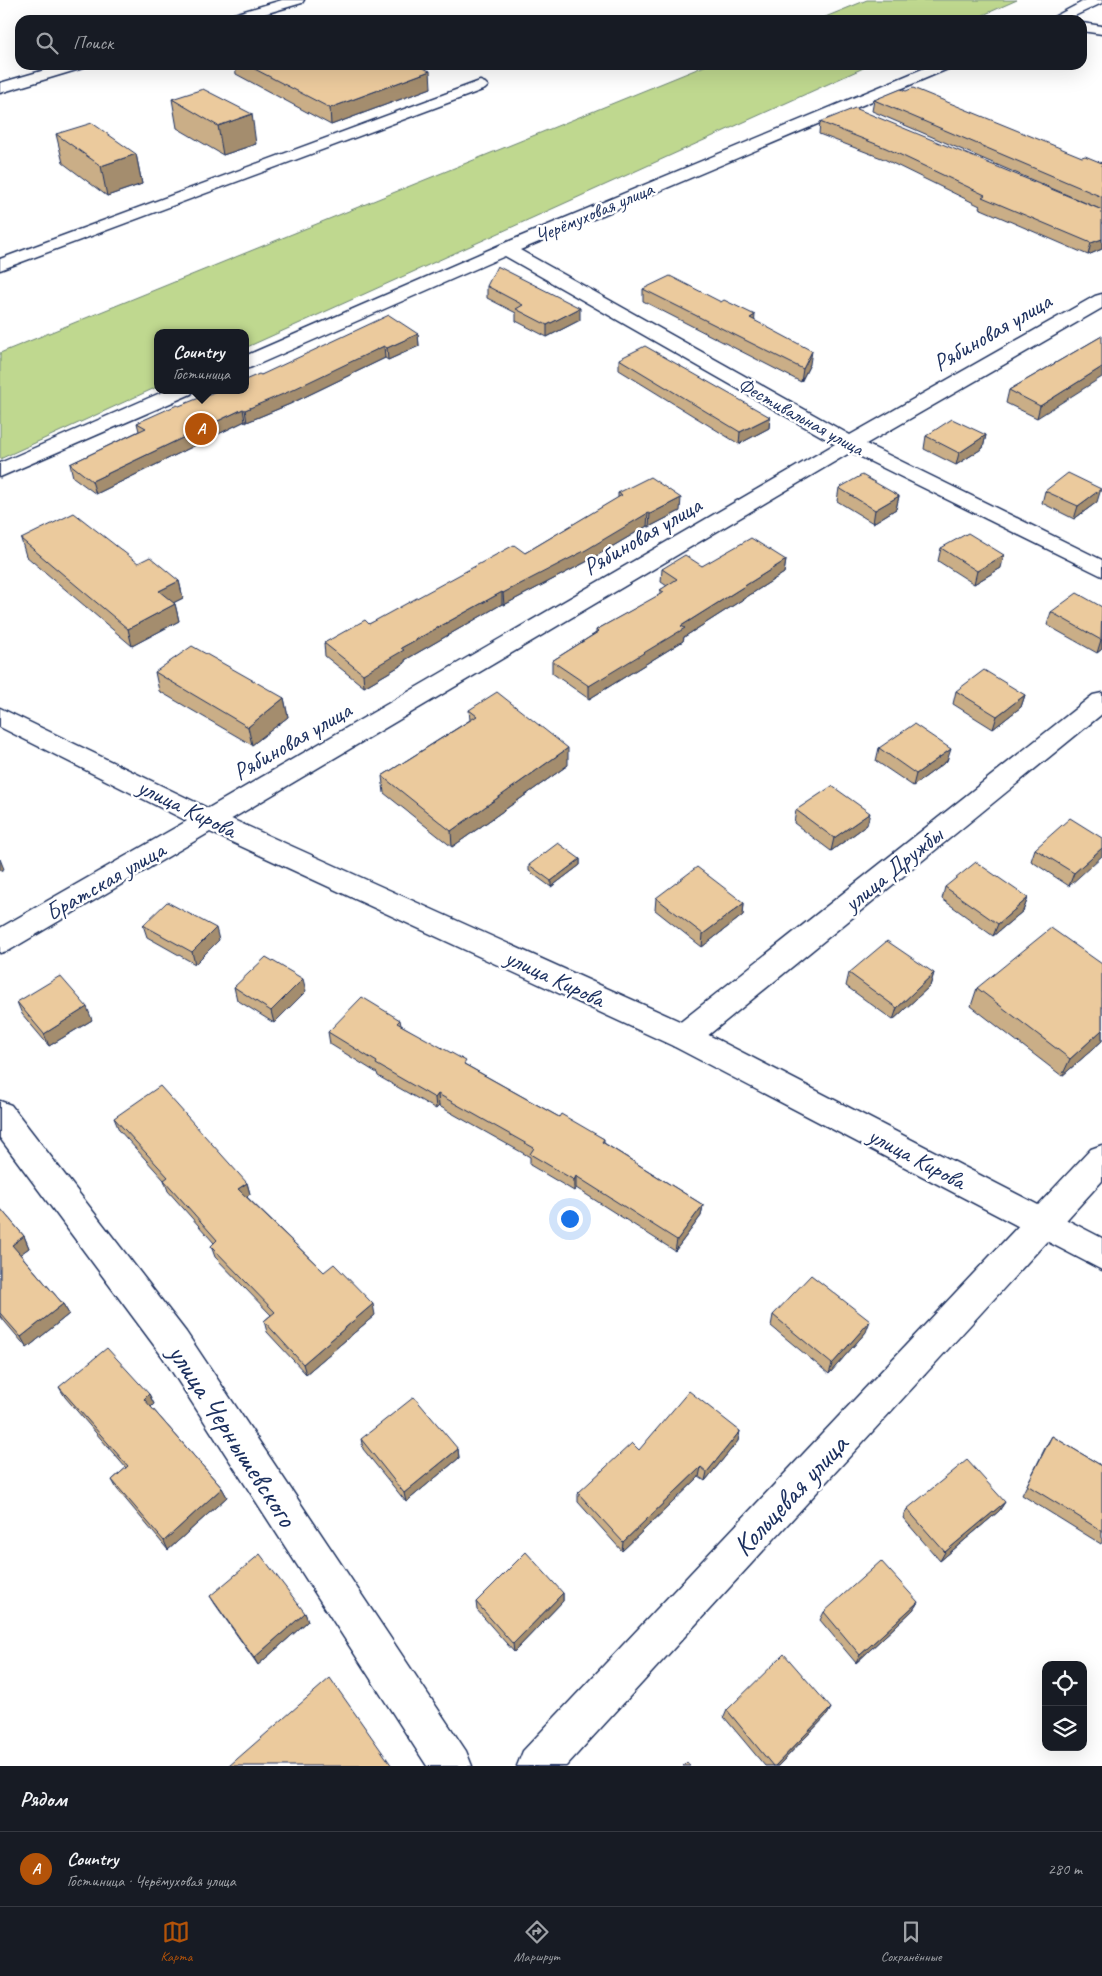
<!DOCTYPE html>
<html lang="ru">
<head>
<meta charset="utf-8">
<style>
  :root { --surface:#171b24; --page:#242831; --text:#f1f3f6; --muted:#9ea1a6; --line:#363941; --accent:#b45309 }
  body { margin:0; font-family:Caveat,sans-serif; background:var(--page); color:var(--text) }
  .controls { position:absolute; right:15px; bottom:15px; display:grid; overflow:hidden; border-radius:10px; box-shadow:0 5px 20px #0002 }
  .controls button { width:45px; height:45px; display:grid; place-items:center; padding:0; border:0; border-bottom:1px solid var(--line); background:var(--surface); color:var(--text); font:25px sans-serif }
  .you { position:absolute; left:569px; top:1218px; width:18px; height:18px; margin:-12px; border:4px solid #fff; border-radius:50%; background:#1a73e8; box-shadow:0 0 0 8px #1a73e833 }
  .badge { display:grid; place-items:center; width:32px; height:32px; border-radius:50%; background:var(--accent); color:#fff; font-size:16px; font-weight:700 }
  .pin { position:absolute; translate:-50% -50%; border:2px solid #fff; box-shadow:0 1px 5px #0006 }
  .popup { position:absolute; left:154px; top:329px; width:95px; height:65px; box-sizing:border-box; display:grid; place-content:center; border-radius:10px; background:var(--surface); filter:drop-shadow(0 1px 4px #0005); font-size:16px; white-space:nowrap; color:var(--muted) }
  .popup b { font-size:19px; color:var(--text) }
  .popup::after { content:''; position:absolute; left:50%; top:100%; margin-left:-10px; border:10px solid transparent; border-top-color:var(--surface) }
  .list { margin:0; padding:0; list-style:none }
  h2 { display:flex; justify-content:space-between; align-items:center; height:65px; margin:0; padding:0 20px; font-size:21px }
  h2 small { font-size:16px; font-weight:400; color:var(--muted) }
  .list li { display:grid; grid-template-columns:32px 1fr auto; gap:15px; align-items:center; box-sizing:border-box; height:75px; padding:0 20px; border-top:1px solid var(--line) }
  .list b { display:block; font-size:19px; white-space:nowrap }
  .list p { margin:0; font-size:16px; white-space:nowrap; color:var(--muted) }
  .list em { font-size:16px; font-style:normal; color:var(--muted) }
  .icon { flex:none; width:28px; height:28px; fill:none; stroke:currentColor; stroke-width:2; stroke-linecap:round; stroke-linejoin:round }
  .map { position:relative; flex:none; width:1102px; height:1766px; overflow:hidden }
  .search { position:absolute; background:var(--surface); box-shadow:0 5px 20px #0002; left:15px; right:15px; top:15px; height:55px; display:flex; align-items:center; gap:12px; box-sizing:border-box; padding:0 18px; border-radius:15px; color:var(--muted); font-size:19px }
  .sheet { height:140px; background:var(--surface) }
  nav { display:flex; justify-content:space-around; align-items:center; box-sizing:border-box; height:70px; border-top:1px solid var(--line); background:var(--surface); font-size:14px; color:var(--muted) }
  nav a { display:grid; justify-items:center; gap:2px }
  nav .on { color:var(--accent) }
  .map>svg:first-child { display:block }
</style>
</head>
<body>
<div class="map">
<svg width="1102" height="1766" viewBox="0 0 1102 1766">
  <rect width="100%" height="100%" fill="#fff"/>
  <filter id="ink" filterUnits="userSpaceOnUse"><feTurbulence type="fractalNoise" baseFrequency=".02" numOctaves="2"/><feDisplacementMap in="SourceGraphic" scale="10" xChannelSelector="R" yChannelSelector="G"/><feConvolveMatrix kernelMatrix="1 2 1 2 8 2 1 2 1" color-interpolation-filters="sRGB"/></filter>
  <g filter="url(#ink)">
    <g fill="#bfd88f" stroke="#6d8476">
      <path d="M867 0H1017L972 20H818Z"/>
      <path d="M707 65H870L245 348V333H157V387L0 459V353Z"/>
    </g>
    <g fill="none" stroke-linecap="round" stroke-linejoin="round">
      <g stroke="#1b2f5e" stroke-width="3">
        <g id="street">
          <path d="M282 0H304L302 3 244 20H222L224 17Z"/>
          <path d="M1086 0H1102V3L1066 20H1048Z"/>
          <path d="M1082 23 1102 26V34L1082 31Z"/>
          <path d="M62 65H85L83 68 0 93V83Z"/>
          <path d="M932 65H952L950 68 520 250 850 435 1095 296 1102 294V308L866 444 1102 560V576L851 452 218 827 209 830 200 827 196 820 200 813 835 444 505 256 252 367 245 369V356L500 245Z"/>
          <path d="M480 81 485 83 488 86 485 89 0 270V259Z"/>
          <path d="M167 390H194L191 394 0 477V463Z"/>
          <path d="M1102 693V714L695 1046 684 1049 673 1046 669 1037 673 1028 1093 695Z"/>
          <path d="M0 1101 11 1105 186 1332 466 1751 472 1766H427L162 1356 0 1138Z"/>
          <path d="M1102 1145V1181L566 1766H517L523 1751 1091 1149Z"/>
        </g>
      </g>
      <g stroke="#1b2f5e" stroke-width="3">
        <path id="secondary" d="M0 708 218 813 695 1028 1102 1238V1270L673 1046 210 832 10 950 0 953V928L187 821 0 727Z"/>
      </g>
      <use href="#street" fill="#fff" fill-rule="evenodd"/>
      <use href="#secondary" fill="#fff" fill-rule="evenodd"/>
    </g>
    <g fill="#caae87" stroke="#1b2f5e">
      <path d="M235 65H416L431 88 331 125 236 74Z"/>
      <path d="M172 99 256 144 223 155 177 128Z"/>
      <path d="M874 100 1102 163V210L872 111Z"/>
      <path d="M820 122 1102 210V249L1088 255 979 208 980 206 884 159 819 134Z"/>
      <path d="M56 134 136 154 142 184 107 196 63 163Z"/>
      <path d="M487 286 580 320 547 337 516 321V313L487 298Z"/>
      <path d="M643 289 755 321 810 364 801 382 643 301Z"/>
      <path d="M418 334 419 346 388 360 385 358 290 404 247 422 245 421 96 494 73 477 70 464 139 431 137 423 261 375Z"/>
      <path d="M1102 336 1037 418 1006 403 1009 390Z"/>
      <path d="M619 359 770 417 769 428 739 444 619 370Z"/>
      <path d="M986 435 983 448 956 465 924 449 926 436Z"/>
      <path d="M839 488 899 496 896 509 873 523 837 501Z"/>
      <path d="M1045 491 1097 502 1074 519 1042 503Z"/>
      <path d="M618 493 680 511 649 527 647 526 586 562 504 605 502 604 405 660V663L364 687 325 656 324 643 369 624 525 553 618 498Z"/>
      <path d="M21 539 138 563 179 581 183 598 173 603 175 604 179 621 132 646 26 556Z"/>
      <path d="M941 548 1001 568 974 584 938 561Z"/>
      <path d="M786 560 784 573 684 637 683 641 589 699 552 673V661L596 633V630L660 595V590L667 586 661 582 662 569 702 566Z"/>
      <path d="M1102 607V649L1097 653 1047 625 1051 612Z"/>
      <path d="M155 672 284 698 288 717 252 745 159 691Z"/>
      <path d="M956 691 1025 695 1021 707 993 729 953 704Z"/>
      <path d="M469 710 568 765 452 847 384 793 382 776 470 720Z"/>
      <path d="M879 748 947 761 913 786 876 761Z"/>
      <path d="M796 810 867 825 831 851 794 823Z"/>
      <path d="M1102 838 1069 886 1031 861 1035 849Z"/>
      <path d="M580 859V865L551 887 529 871V865Z"/>
      <path d="M945 887 1028 898 1023 911 993 936 942 899Z"/>
      <path d="M656 898 744 903 743 915 702 947 655 910Z"/>
      <path d="M143 925 219 940 195 964 147 937Z"/>
      <path d="M1102 964V1041L1062 1076 971 1006 977 988Z"/>
      <path d="M849 973H934L930 986 893 1020 846 986Z"/>
      <path d="M234 987 306 991 274 1023 237 1000Z"/>
      <path d="M17 1002 92 1020 49 1046 22 1014Z"/>
      <path d="M400 1020 401 1025 466 1065 559 1117 604 1139V1143L703 1205 701 1216 675 1251 576 1188 574 1191 530 1165V1157L439 1106 436 1109 378 1076 377 1073 330 1044 328 1032Z"/>
      <path d="M114 1118 247 1183 250 1194 247 1197 324 1272 375 1315 306 1374 267 1332 264 1321 271 1315 215 1257 211 1246 214 1243 168 1191 164 1180 119 1130Z"/>
      <path d="M0 1208 24 1236 29 1248 20 1254 63 1304 69 1314 27 1348 0 1316Z"/>
      <path d="M773 1315 866 1332 829 1374 771 1326Z"/>
      <path d="M59 1387 149 1394 154 1404 151 1407 222 1488 227 1497 168 1550 117 1489 112 1480 126 1468 65 1397Z"/>
      <path d="M740 1431 738 1441 705 1481 699 1477 622 1551 578 1502V1493L639 1450Z"/>
      <path d="M1052 1436 1102 1466V1542L1101 1544 1022 1495 1046 1446Z"/>
      <path d="M361 1439 458 1449 459 1458 406 1502 363 1449Z"/>
      <path d="M1005 1502 999 1511 940 1561 903 1518 907 1509Z"/>
      <path d="M563 1593V1601L514 1652 477 1610 476 1602Z"/>
      <path d="M210 1596 305 1613 308 1621 258 1665 215 1604Z"/>
      <path d="M918 1602 913 1610 856 1663 820 1620 824 1612Z"/>
      <path d="M831 1708 827 1715 778 1766H765L724 1717 727 1710Z"/>
    </g>
    <g fill="#a48d6e" stroke="#1b2f5e">
      <path d="M430 71 431 88 331 125 330 108Z"/>
      <path d="M252 114 256 144 223 155 218 126Z"/>
      <path d="M136 154 142 184 107 196 101 166Z"/>
      <path d="M1102 239V249L1088 255 1091 243Z"/>
      <path d="M580 308V320L547 337V325Z"/>
      <path d="M755 315 754 327 750 318Z"/>
      <path d="M418 334 419 346 388 360 387 348Z"/>
      <path d="M384 346 385 358 290 404 247 422 245 410Z"/>
      <path d="M812 351 810 364 801 382 803 369Z"/>
      <path d="M1102 367V377L1037 418 1040 406Z"/>
      <path d="M243 409 245 421 96 494 92 481Z"/>
      <path d="M770 417 769 428 739 444 740 432Z"/>
      <path d="M986 435 983 448 956 465 959 453Z"/>
      <path d="M1101 489 1097 502 1074 519 1078 506Z"/>
      <path d="M899 496 896 509 873 523 875 510Z"/>
      <path d="M681 498 680 511 649 527 650 514Z"/>
      <path d="M648 513 647 526 586 562 504 605 503 593Z"/>
      <path d="M1004 555 1001 568 974 584 977 571Z"/>
      <path d="M786 560 784 573 684 637 683 641 589 699V686L681 626Z"/>
      <path d="M179 581 183 598 163 608 159 591Z"/>
      <path d="M502 592V604L405 660V663L364 687 363 674 401 648Z"/>
      <path d="M175 604 179 621 132 646 128 629Z"/>
      <path d="M1101 640H1102V649L1097 653Z"/>
      <path d="M1025 695 1021 707 993 729 997 716Z"/>
      <path d="M284 698 288 717 252 745 248 727Z"/>
      <path d="M568 748V765L452 847 451 831Z"/>
      <path d="M951 749 947 761 913 786 916 774Z"/>
      <path d="M870 813 867 825 831 851 834 838Z"/>
      <path d="M1102 848V856L1069 886 1074 873Z"/>
      <path d="M0 859 4 869 0 871Z"/>
      <path d="M580 859V865L551 887V881Z"/>
      <path d="M1028 898 1023 911 993 936 998 924Z"/>
      <path d="M744 903 743 915 702 947 703 934Z"/>
      <path d="M216 928 219 940 195 964 192 952Z"/>
      <path d="M934 973 930 986 893 1020 897 1008Z"/>
      <path d="M303 979 306 991 274 1023 271 1011Z"/>
      <path d="M87 1007 92 1020 49 1046 44 1034Z"/>
      <path d="M1102 1030V1041L1062 1076 1070 1059Z"/>
      <path d="M438 1094 439 1106 436 1109 435 1098Z"/>
      <path d="M576 1176V1188L574 1191V1180Z"/>
      <path d="M247 1183 250 1194 242 1200 238 1189Z"/>
      <path d="M703 1205 701 1216 675 1251 677 1240Z"/>
      <path d="M24 1236 29 1248 18 1256 12 1245Z"/>
      <path d="M63 1304 69 1314 27 1348 21 1337Z"/>
      <path d="M373 1304 375 1315 306 1374 303 1364Z"/>
      <path d="M870 1321 866 1332 829 1374 832 1364Z"/>
      <path d="M149 1394 154 1404 149 1409 144 1399Z"/>
      <path d="M740 1431 738 1441 705 1481 707 1472Z"/>
      <path d="M458 1449 459 1458 406 1502 404 1493Z"/>
      <path d="M701 1467 699 1477 622 1551 623 1542Z"/>
      <path d="M222 1488 227 1497 168 1550 164 1541Z"/>
      <path d="M1005 1502 999 1511 940 1561 945 1552Z"/>
      <path d="M563 1593V1601L514 1652 513 1644Z"/>
      <path d="M918 1602 913 1610 856 1663 860 1655Z"/>
      <path d="M305 1613 308 1621 258 1665 254 1658Z"/>
      <path d="M831 1708 827 1715 778 1766H775Z"/>
    </g>
    <g fill="#ebca9d" stroke="#1b2f5e">
      <path d="M247 65H416L430 71 330 108Z"/>
      <path d="M913 88 1082 157 1085 156 1102 163V197L874 100 901 89 906 91Z"/>
      <path d="M203 89 252 114 218 126 172 99Z"/>
      <path d="M855 108 1102 210V239L1091 243 982 197 985 195 886 148 820 122Z"/>
      <path d="M92 123 136 154 101 166 56 134Z"/>
      <path d="M497 266 580 308 547 325 516 309 523 305 487 286Z"/>
      <path d="M670 276 721 302 724 300 755 315 750 318 812 351 803 369 643 289Z"/>
      <path d="M389 315 418 334 387 348 384 346 288 392 245 410 243 409 92 481 70 464 146 428 137 423 177 405 179 406 219 390H245V380L259 374 261 375Z"/>
      <path d="M1102 336V367L1040 406 1009 390Z"/>
      <path d="M645 346 770 417 740 432 619 359Z"/>
      <path d="M952 419 986 435 959 453 926 436Z"/>
      <path d="M1068 473 1101 489 1078 506 1045 491Z"/>
      <path d="M862 475 899 496 875 510 839 488Z"/>
      <path d="M650 477 681 498 650 514 648 513 586 550 503 593 502 592 401 648 404 650 363 674 324 643 365 620 369 624 514 545 525 553 622 495 618 493Z"/>
      <path d="M74 513 138 563 150 557 179 581 159 591 175 604 128 629 21 539Z"/>
      <path d="M968 533 1004 555 977 571 941 548Z"/>
      <path d="M751 538 786 560 681 626 685 628 589 686 552 661 598 632 596 630 664 592 660 590 677 579 662 569 685 555 702 566Z"/>
      <path d="M1077 593 1102 607 1101 640 1051 612Z"/>
      <path d="M192 646 284 698 248 727 155 672Z"/>
      <path d="M984 670 1025 695 997 716 956 691Z"/>
      <path d="M497 692 568 748 451 831 382 776 477 716 469 710Z"/>
      <path d="M914 724 951 749 916 774 879 748Z"/>
      <path d="M832 786 870 813 834 838 796 810Z"/>
      <path d="M1070 818 1102 838V848L1074 873 1035 849Z"/>
      <path d="M558 843 580 859 551 881 529 865Z"/>
      <path d="M976 862 1028 898 998 924 945 887Z"/>
      <path d="M697 867 744 903 703 934 656 898Z"/>
      <path d="M167 902 216 928 192 952 143 925Z"/>
      <path d="M1051 928 1102 964V1030L1070 1059 977 988Z"/>
      <path d="M887 941 934 973 897 1008 849 973Z"/>
      <path d="M266 957 303 979 271 1011 234 987Z"/>
      <path d="M60 976 87 1007 44 1034 17 1002Z"/>
      <path d="M362 997 400 1020 397 1023 466 1061 464 1064 559 1117 561 1114 604 1139 602 1142 703 1205 677 1240 576 1176 574 1180 530 1154 534 1148 438 1094 435 1098 376 1064 377 1062 328 1032Z"/>
      <path d="M160 1086 247 1183 238 1189 324 1272 334 1264 373 1304 303 1364 264 1321 275 1312 211 1246 217 1240 164 1180 168 1177 114 1118Z"/>
      <path d="M0 1208 24 1236 12 1245 63 1304 21 1337 0 1313Z"/>
      <path d="M811 1275 870 1321 832 1364 773 1315Z"/>
      <path d="M107 1348 149 1394 144 1399 222 1488 164 1541 112 1480 128 1466 59 1387Z"/>
      <path d="M689 1391 740 1431 707 1472 701 1467 623 1542 578 1493 632 1443 639 1450Z"/>
      <path d="M414 1397 458 1449 404 1493 361 1439Z"/>
      <path d="M1052 1436 1102 1466V1531L1027 1485Z"/>
      <path d="M967 1460 1005 1502 945 1552 907 1509Z"/>
      <path d="M526 1552 563 1593 513 1644 476 1602Z"/>
      <path d="M260 1554 305 1613 254 1658 210 1596Z"/>
      <path d="M881 1561 918 1602 860 1655 824 1612Z"/>
      <path d="M784 1654 831 1708 775 1766H773L727 1710Z"/>
      <path d="M330 1678 392 1766H229Z"/>
      <path d="M687 1762 690 1766H683Z"/>
    </g>
  </g>
  <g text-anchor="middle" stroke-width="5" stroke-linejoin="round" paint-order="stroke">
    <g font-size="20" fill="#1b2f5e" stroke="#fff">
      <text transform="translate(594 212) rotate(-23)" y="7">Черёмуховая улица</text>
      <text transform="translate(801 416) rotate(29)" y="7">Фестивальная улица</text>
    </g>
    <g font-size="24" fill="#1b2f5e" stroke="#fff">
      <text transform="translate(992 332) rotate(-30)" y="8">Рябиновая улица</text>
      <text transform="translate(642 536) rotate(-30)" y="8">Рябиновая улица</text>
      <text transform="translate(292 741) rotate(-30)" y="8">Рябиновая улица</text>
      <text transform="translate(187 808) rotate(26)" y="8">улица Кирова</text>
      <text transform="translate(893 869) rotate(-39)" y="8">улица Дружбы</text>
      <text transform="translate(105 881) rotate(-30)" y="8">Братская улица</text>
      <text transform="translate(555 978) rotate(25)" y="8">улица Кирова</text>
      <text transform="translate(917 1158) rotate(28)" y="8">улица Кирова</text>
    </g>
    <g font-size="29" fill="#1b2f5e" stroke="#fff">
      <text transform="translate(233 1435) rotate(57)" y="10">улица Чернышевского</text>
      <text transform="translate(790 1495) rotate(-47)" y="10">Кольцевая улица</text>
    </g>
  </g>
</svg>
<div class="controls">
<button><svg class="icon" aria-label="locate" viewBox="0 0 24 24"><circle cx="12" cy="12" r="6"/><path d="M12 2v4M12 18v4M2 12h4M18 12h4"/></svg></button>
<button><svg class="icon" aria-label="layers" viewBox="0 0 24 24"><path d="M12 4l9 5-9 5-9-5zM3 14l9 5 9-5"/></svg></button>
</div>
<div class="you"></div>
<div class="pin badge" style="left:201px;top:429px">A</div>
<div class="popup"><b>Country</b>Гостиница</div>
<div class="search"><svg class="icon" aria-label="search" viewBox="0 0 24 24"><circle cx="10" cy="10" r="6"/><path d="M15 15l6 6"/></svg>Поиск</div>
</div>
<section class="sheet">
<h2>Рядом<small></small></h2>
<ul class="list">
<li><span class="badge">A</span><div><b>Country</b><p>Гостиница · Черёмуховая улица</p></div><em>280 m</em></li>
</ul>
</section>
<nav>
<a class="on"><svg class="icon" aria-label="map" viewBox="0 0 24 24"><path d="M3 6l6-2 6 2 6-2v14l-6 2-6-2-6 2zM9 4v14M15 6v14"/></svg>Карта</a>
<a><svg class="icon" aria-label="directions" viewBox="0 0 24 24"><path d="M12 3l9 9-9 9-9-9zM9 14v-3h6M13 9l2 2-2 2"/></svg>Маршрут</a>
<a><svg class="icon" aria-label="saved" viewBox="0 0 24 24"><path d="M7 4h10v16l-5-4-5 4z"/></svg>Сохранённые</a>
</nav>
</body>
</html>
